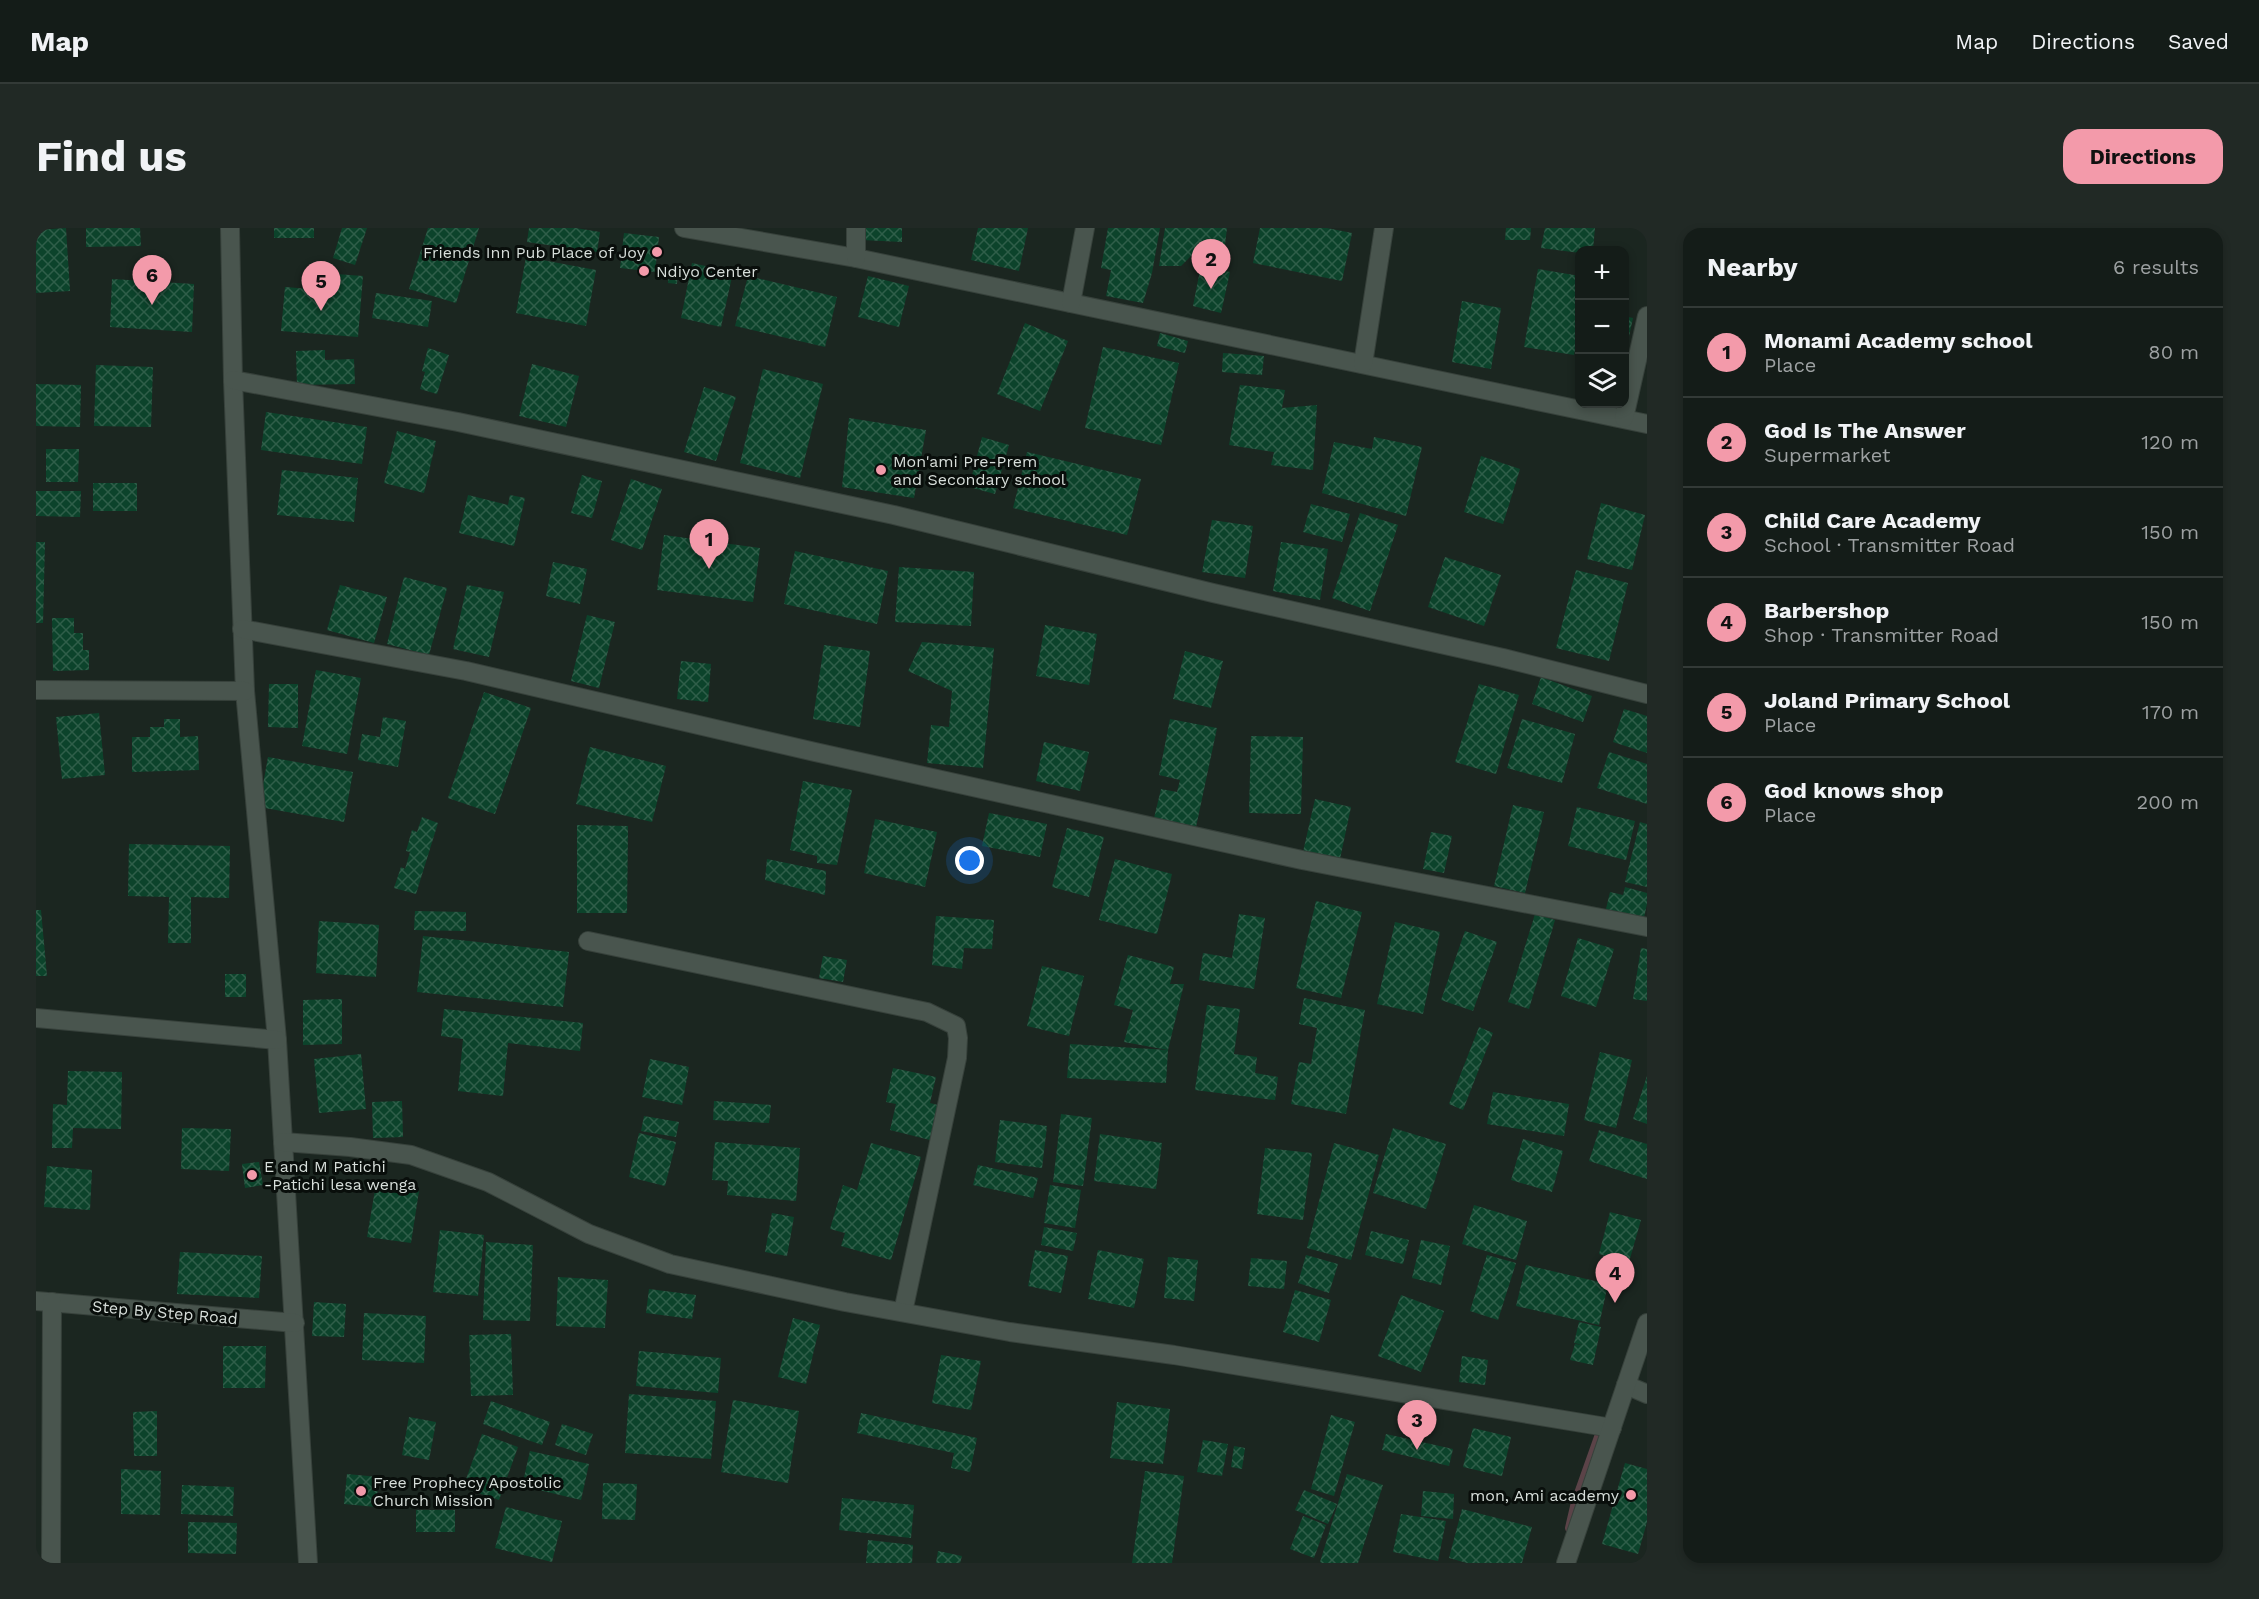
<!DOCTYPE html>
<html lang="en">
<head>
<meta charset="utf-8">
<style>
  :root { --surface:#141c18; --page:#212925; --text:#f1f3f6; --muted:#9da1a2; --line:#333a37; --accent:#f39aaa }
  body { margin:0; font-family:"Work Sans",sans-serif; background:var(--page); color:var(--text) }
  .controls { position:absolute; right:18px; top:18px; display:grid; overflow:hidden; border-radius:12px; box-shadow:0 3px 9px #0003 }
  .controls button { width:54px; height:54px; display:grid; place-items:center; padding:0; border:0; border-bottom:2px solid var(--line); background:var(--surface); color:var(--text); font:30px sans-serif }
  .you { position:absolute; left:934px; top:633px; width:21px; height:21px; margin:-15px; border:4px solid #fff; border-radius:50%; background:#1a73e8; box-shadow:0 0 0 9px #1a73e833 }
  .badge { display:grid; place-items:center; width:39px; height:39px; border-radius:50%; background:var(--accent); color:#111; font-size:20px; font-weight:700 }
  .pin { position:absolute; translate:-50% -50px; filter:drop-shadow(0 2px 3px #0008) }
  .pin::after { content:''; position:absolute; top:32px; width:21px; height:18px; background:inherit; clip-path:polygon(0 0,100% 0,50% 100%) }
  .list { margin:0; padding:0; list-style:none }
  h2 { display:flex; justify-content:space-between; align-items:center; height:78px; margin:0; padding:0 24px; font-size:26px }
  h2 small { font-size:20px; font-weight:400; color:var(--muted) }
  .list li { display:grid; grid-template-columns:39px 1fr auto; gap:18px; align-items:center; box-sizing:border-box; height:90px; padding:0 24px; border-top:2px solid var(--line) }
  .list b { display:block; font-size:22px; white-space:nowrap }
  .list p { margin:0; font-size:20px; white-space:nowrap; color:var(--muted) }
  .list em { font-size:20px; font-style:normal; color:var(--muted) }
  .icon { flex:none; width:33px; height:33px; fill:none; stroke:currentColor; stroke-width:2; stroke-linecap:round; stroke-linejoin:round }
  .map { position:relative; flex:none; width:1611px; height:1335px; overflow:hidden; border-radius:18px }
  header { display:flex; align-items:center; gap:36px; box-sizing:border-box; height:84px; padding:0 30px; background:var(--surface); border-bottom:2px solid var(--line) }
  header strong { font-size:28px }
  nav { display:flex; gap:33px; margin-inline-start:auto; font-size:21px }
  .intro { display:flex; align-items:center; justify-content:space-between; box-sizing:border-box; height:144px; padding:0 36px }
  h1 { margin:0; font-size:42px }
  .button { padding:15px 27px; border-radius:18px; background:var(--accent); color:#111; font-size:21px; font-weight:700 }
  main { display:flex; gap:36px; padding:0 36px }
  aside { flex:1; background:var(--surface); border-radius:18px; box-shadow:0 3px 9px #0003 }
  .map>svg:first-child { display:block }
</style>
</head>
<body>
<header>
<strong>Map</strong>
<nav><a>Map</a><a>Directions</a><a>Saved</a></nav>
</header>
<div class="intro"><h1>Find us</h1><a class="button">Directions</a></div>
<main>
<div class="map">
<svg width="1611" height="1335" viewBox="0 0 1611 1335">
  <defs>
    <pattern id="building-cross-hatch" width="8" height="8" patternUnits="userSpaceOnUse" patternTransform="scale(1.5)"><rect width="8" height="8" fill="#0c432b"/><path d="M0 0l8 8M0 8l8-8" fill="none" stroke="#2f5e49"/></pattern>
  </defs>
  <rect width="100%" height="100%" fill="#1b2620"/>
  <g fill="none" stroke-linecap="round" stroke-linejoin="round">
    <path stroke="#5b4348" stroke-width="10" d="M1534 1300 1540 1274 1568 1195"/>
  </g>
  <g fill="url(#building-cross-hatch)">
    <path d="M30 0 34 63 0 65V2Z"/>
    <path d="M50 0H104L105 18 50 19Z"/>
    <rect x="238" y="0" width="40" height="10"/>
    <path d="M306 0H331L319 37 297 30Z"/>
    <path d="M392 0H443L420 75 373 61Z"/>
    <path d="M493 0H540L564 4 561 24 491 14Z"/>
    <path d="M827 0H866V14L826 12Z"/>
    <path d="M942 0H992L983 43 935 32Z"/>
    <path d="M1072 0H1124L1116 45 1107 75 1070 68 1075 42 1065 40Z"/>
    <path d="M1129 0H1191L1188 25 1157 26 1145 38H1123Z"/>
    <path d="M1224 0H1291L1316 5 1306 53 1217 35Z"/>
    <path d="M1470 0H1495L1494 12H1469Z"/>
    <path d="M1509 0H1559L1557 22H1544V25L1505 20Z"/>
    <path d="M588 5 623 9 619 44 584 40Z"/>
    <path d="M490 29 560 42 550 98 480 85Z"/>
    <path d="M656 35 697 44 685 99 645 90Z"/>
    <path d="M1165 37 1194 44 1185 85 1157 78Z"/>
    <path d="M1502 41 1544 48V95L1538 127 1488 119Z"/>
    <path d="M633 42 642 43 641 56 632 55Z"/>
    <path d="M300 46 327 48 322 109 245 103 249 59 299 63Z"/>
    <path d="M712 48 801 69 789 119 699 98Z"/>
    <path d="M832 48 873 58 863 99 822 89Z"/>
    <path d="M76 51 158 56 156 104 74 99Z"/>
    <path d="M340 65 396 73 392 99 336 90Z"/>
    <path d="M1426 73 1465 80 1455 141 1416 134Z"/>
    <path d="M1588 88 1597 90 1589 127 1588 126Z"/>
    <path d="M989 95 1032 113 1004 183 961 166Z"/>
    <path d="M1124 105 1152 113 1149 125 1121 118Z"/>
    <path d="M1067 119 1143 135 1125 217 1049 200Z"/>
    <path d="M392 120 413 127 401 166 384 161 389 144 386 143Z"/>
    <path d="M289 122V132L318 131 319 156 261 157 260 123Z"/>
    <path d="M1187 125 1228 128 1226 147 1186 144Z"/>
    <path d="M496 136 543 148 530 199 483 188Z"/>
    <path d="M60 137 117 139 115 199 58 198Z"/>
    <path d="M727 141 787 156 764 250 704 235Z"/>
    <path d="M0 156 45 157 44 199 0 198Z"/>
    <path d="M1204 157 1249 162 1246 180 1281 177 1277 242 1235 237 1238 224 1193 217Z"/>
    <path d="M668 159 700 169 680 233 648 224Z"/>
    <path d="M230 184 331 199 326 236 225 222Z"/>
    <path d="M813 190 890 202 878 270 806 259Z"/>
    <path d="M361 203 400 213 388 265 348 255Z"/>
    <path d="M946 209 973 217 959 266 933 259Z"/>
    <path d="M1338 209 1386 219 1370 288 1286 265 1298 214 1336 221Z"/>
    <path d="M10 221H43L42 254H10Z"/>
    <path d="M991 224 1105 251 1091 307 977 280Z"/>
    <path d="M1445 228 1484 241 1467 296 1428 284Z"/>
    <path d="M246 242 322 250 318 294 241 287Z"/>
    <path d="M546 247 566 253 556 290 535 285Z"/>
    <path d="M595 251 626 261 606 322 575 312Z"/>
    <rect x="57" y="255" width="44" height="28"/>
    <path d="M0 263H45L44 289 0 288Z"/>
    <path d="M432 267 472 277 474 267 489 270 478 318 423 305Z"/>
    <path d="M1565 275 1609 287 1596 342 1551 331Z"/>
    <path d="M1275 276 1314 286 1306 314 1267 304Z"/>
    <path d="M1324 285 1362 297 1334 383 1296 370Z"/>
    <path d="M1176 292 1217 298 1209 350 1166 344Z"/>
    <path d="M628 307 724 320 717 374 621 362Z"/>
    <path d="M0 314H9L7 395H0Z"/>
    <path d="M1245 314 1292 321 1284 372 1237 363Z"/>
    <path d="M759 323 852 343 841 396 748 376Z"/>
    <path d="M1409 329 1465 347 1448 398 1392 379Z"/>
    <path d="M517 334 551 341 544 376 510 368Z"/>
    <path d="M863 339 938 344 935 398 859 394Z"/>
    <path d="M1540 342 1592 355 1573 433 1520 420Z"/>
    <path d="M368 349 411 360 393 427 351 416Z"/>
    <path d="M304 357 351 369 338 415 291 402Z"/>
    <path d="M431 357 468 364 453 429 417 421Z"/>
    <path d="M551 387 579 394 563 460 535 453Z"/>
    <path d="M16 390H38V405H47V422H53V442L17 443Z"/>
    <path d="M1009 397 1061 406 1053 457 1000 448Z"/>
    <path d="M886 414 958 420 947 540 891 535 895 497 913 499 916 463 872 443Z"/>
    <path d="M788 417 834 423 824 499 777 491Z"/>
    <path d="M1149 423 1187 433 1175 480 1137 471Z"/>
    <path d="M645 433 675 436 672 474 641 471Z"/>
    <path d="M280 442 325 450 311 526 266 518Z"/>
    <path d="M1505 449 1556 468 1547 494 1496 476Z"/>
    <path d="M233 456H262V500L232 499Z"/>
    <path d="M1443 456 1483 467 1460 546 1419 534Z"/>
    <path d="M448 464 495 480 459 586 412 570Z"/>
    <path d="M1588 481 1611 488V525L1577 514Z"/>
    <path d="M63 485 69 547 26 551 20 489Z"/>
    <path d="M347 489 370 493 362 539 322 532 326 506 344 509Z"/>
    <path d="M128 491H144V509L162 508 163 542 96 544V509H114V499H128Z"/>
    <path d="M1134 491 1181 500 1160 599 1118 590 1125 561 1141 564 1144 552 1123 547Z"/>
    <path d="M1486 491 1539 506 1526 555 1471 540Z"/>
    <path d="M1215 508 1267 509 1265 586 1213 585Z"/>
    <path d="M1008 514 1053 524 1044 563 1000 553Z"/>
    <path d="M554 519 630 538 616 594 540 576Z"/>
    <path d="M1573 524 1611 536V576L1561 560Z"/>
    <path d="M232 529 317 544 308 594 223 579Z"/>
    <path d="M767 553 816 562 801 637 781 635V628L754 622Z"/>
    <path d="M1279 571 1315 579 1304 631 1267 624Z"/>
    <path d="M1477 577 1508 584 1489 665 1458 658Z"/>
    <path d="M1541 579 1599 593 1590 632 1532 618Z"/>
    <path d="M953 585 1011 596 1004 629 946 618Z"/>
    <path d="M386 589 402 595 380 666 358 660 365 639 369 641 374 624 370 623 376 602 381 604Z"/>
    <path d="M839 591 901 604 889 659 828 645Z"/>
    <path d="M1604 594 1611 596V659L1589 654Z"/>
    <path d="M541 597 592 598 591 685H541Z"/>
    <path d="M1031 600 1068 609 1053 669 1016 659Z"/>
    <path d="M1395 604 1416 608 1408 645 1387 641Z"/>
    <path d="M93 616 194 618 193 670 155 669V715H132L133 669 92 668Z"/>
    <path d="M731 631 790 643 789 667 729 652Z"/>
    <path d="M1079 631 1136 646 1121 706 1063 692Z"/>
    <path d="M1589 659 1611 665V676L1607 694 1569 685 1574 664 1587 667Z"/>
    <path d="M1280 673 1326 684 1305 770 1260 760Z"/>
    <path d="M0 682H5L11 748H0Z"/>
    <path d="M379 683 430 684V703L378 702Z"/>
    <path d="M1203 686 1229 690 1218 761 1163 752 1167 725 1196 730Z"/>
    <path d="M1499 686 1519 692 1493 781 1472 774Z"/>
    <path d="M900 688 958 692 956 721 928 720 926 741 896 737Z"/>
    <path d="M283 693 343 697 340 749 280 745Z"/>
    <path d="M1359 694 1404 704 1387 786 1341 776Z"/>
    <path d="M1429 703 1461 714 1437 783 1405 772Z"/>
    <path d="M387 708 533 724 527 779 381 764Z"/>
    <path d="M1542 710 1578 721 1560 779 1525 768Z"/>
    <path d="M1605 720 1611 721V773L1597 771Z"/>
    <path d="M1092 727 1138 739 1134 756H1148L1132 822 1130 855 1031 850 1034 816 1132 822 1088 814 1097 782 1078 777Z"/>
    <path d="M787 728 811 732 807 754 783 750Z"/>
    <path d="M1006 738 1048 748 1033 808 991 798Z"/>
    <rect x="189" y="746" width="21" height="23"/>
    <path d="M1268 770 1329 782 1310 886 1255 876 1263 834 1275 836 1281 800 1263 796Z"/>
    <path d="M306 771V816L267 817V772Z"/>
    <path d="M1171 777 1204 781 1198 826 1221 829 1219 845 1242 849 1239 872 1159 862Z"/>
    <path d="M408 781 547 795 544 823 472 815 467 868 422 863 427 811 405 808Z"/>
    <path d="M1443 799 1457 805 1427 882 1413 876Z"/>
    <path d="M1564 824 1596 832 1580 900 1548 892Z"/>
    <path d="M325 826 330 881 283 885 278 831Z"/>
    <path d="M614 831 653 839 646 877 606 869Z"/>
    <path d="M857 840 900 849 894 875 902 877 894 912 854 902 860 876 850 874Z"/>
    <path d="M32 843 86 844 85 901 37 900 36 920H16L17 876 31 877Z"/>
    <path d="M1611 848V896L1597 891Z"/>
    <path d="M1457 864 1533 876 1528 908 1451 896Z"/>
    <path d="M366 873 367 909 337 910 336 874Z"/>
    <path d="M678 873 735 877 733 895 677 892Z"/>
    <path d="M1025 886 1056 890 1047 958 1017 954Z"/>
    <path d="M608 888 643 894 640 909 605 903Z"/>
    <path d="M964 892 1011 898 1006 940 959 934Z"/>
    <path d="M146 900 195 901 193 943 145 941Z"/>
    <path d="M1357 900 1410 916 1390 981 1337 965Z"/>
    <path d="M1563 902 1611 916V951L1553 933Z"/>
    <path d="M603 905 640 914 629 958 593 949Z"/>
    <path d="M1064 906 1126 915 1120 961 1058 953Z"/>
    <path d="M1487 911 1527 923 1516 964 1475 952Z"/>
    <path d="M679 914 764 920 760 973 691 967 692 953 676 952Z"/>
    <path d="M835 915 885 929 855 1032 805 1018 809 1005 794 1001 807 957 821 962Z"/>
    <path d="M1298 915 1343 927 1315 1032 1271 1020Z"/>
    <path d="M1229 920 1276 925 1267 992 1221 986Z"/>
    <path d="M223 934 227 957 209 960 206 936Z"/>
    <path d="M942 937 1002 950 997 970 937 957Z"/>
    <path d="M11 938 56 942 54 982 8 979Z"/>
    <path d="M340 956 383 963 375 1015 331 1009Z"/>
    <path d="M1014 957 1045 962 1039 1000 1008 995Z"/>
    <path d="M1438 977 1491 993 1480 1032 1426 1016Z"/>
    <path d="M1574 984 1605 992 1593 1034 1563 1026Z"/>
    <path d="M736 985 758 989 751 1028 729 1024Z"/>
    <path d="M1008 999 1041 1005 1037 1023 1005 1017Z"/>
    <path d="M404 1002 448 1007 442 1068 397 1064Z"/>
    <path d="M1335 1003 1373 1012 1367 1036 1329 1027Z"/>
    <path d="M1385 1012 1414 1018 1405 1057 1376 1050Z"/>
    <path d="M450 1014 497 1017 494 1093 447 1092Z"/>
    <path d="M999 1022 1032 1028 1025 1065 992 1058Z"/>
    <path d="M1062 1022 1108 1031 1098 1080 1052 1071Z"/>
    <path d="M144 1024 226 1028 223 1070 141 1066Z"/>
    <path d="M1270 1027 1302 1036 1293 1065 1262 1055Z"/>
    <path d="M1451 1027 1480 1035 1462 1092 1434 1083Z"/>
    <path d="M1132 1029 1162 1032 1158 1073 1128 1070Z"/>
    <path d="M1215 1030 1251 1033 1248 1061 1212 1058Z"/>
    <path d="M1490 1037 1572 1056 1563 1097 1480 1078Z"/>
    <path d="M522 1049 572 1052 569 1100 520 1098Z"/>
    <path d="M613 1061 660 1067 656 1091 610 1085Z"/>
    <path d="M1259 1062 1295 1072 1283 1114 1247 1104Z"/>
    <path d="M1365 1067 1408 1083 1385 1144 1342 1128Z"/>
    <path d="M278 1074 310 1076 308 1109 276 1108Z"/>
    <path d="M328 1085 390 1088 388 1135 326 1132Z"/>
    <path d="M757 1090 784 1097 770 1156 742 1149Z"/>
    <path d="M1543 1094 1565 1099 1557 1137 1534 1132 1539 1116 1547 1117 1538 1115Z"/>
    <path d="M475 1106 477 1167 435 1168 433 1107Z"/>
    <path d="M187 1118H230L229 1160H187Z"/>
    <path d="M603 1123 685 1130 682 1165 600 1158Z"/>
    <path d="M905 1127 945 1133 935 1182 896 1175Z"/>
    <path d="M1426 1128 1452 1132 1449 1157 1423 1154Z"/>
    <path d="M593 1166 680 1173 675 1231 589 1225Z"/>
    <path d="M697 1172 763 1183 752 1255 685 1244Z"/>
    <path d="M455 1173 514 1194 506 1217 447 1196Z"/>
    <path d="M1081 1174 1134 1181 1127 1236 1074 1230Z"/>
    <path d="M121 1183V1228H98L97 1184Z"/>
    <path d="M825 1185 941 1210 934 1244 915 1240 918 1225 821 1205Z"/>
    <path d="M1295 1187 1319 1194 1298 1268 1275 1261Z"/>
    <path d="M373 1189 400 1194 393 1232 366 1227Z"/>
    <path d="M526 1196 557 1206 550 1227 519 1217Z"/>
    <path d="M1437 1200 1475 1209 1466 1248 1427 1239Z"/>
    <path d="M446 1206 482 1219 463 1272 427 1260Z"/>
    <path d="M1350 1206 1417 1221 1413 1238 1346 1222Z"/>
    <path d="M1167 1212 1192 1216 1186 1248 1161 1244Z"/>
    <path d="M1198 1218 1209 1220 1206 1241 1195 1239Z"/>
    <path d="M494 1223 553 1236 545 1272 486 1258Z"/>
    <path d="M1589 1235 1611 1241V1294L1602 1326 1566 1316Z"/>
    <path d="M85 1241 125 1243 124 1287 85 1286Z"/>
    <path d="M1109 1243 1148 1248 1136 1335H1096Z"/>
    <path d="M311 1246 343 1249 340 1279 308 1276Z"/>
    <path d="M1311 1246 1347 1257 1322 1335H1286L1284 1334Z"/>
    <path d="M567 1255 601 1256 599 1292 566 1291Z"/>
    <path d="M146 1257 198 1259 197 1288 145 1286Z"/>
    <path d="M1268 1262 1301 1276 1292 1296 1259 1282Z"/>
    <path d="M1387 1263 1418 1266 1417 1291 1385 1288Z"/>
    <path d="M806 1270 878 1277 875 1310 803 1302Z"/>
    <path d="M470 1279 526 1293 516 1334 459 1320Z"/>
    <path d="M1426 1281 1496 1299 1486 1335H1431L1413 1330Z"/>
    <rect x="380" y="1282" width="39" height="22"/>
    <path d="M1365 1286 1410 1293 1402 1333 1357 1324Z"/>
    <path d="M1267 1288 1290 1297 1278 1330 1254 1321Z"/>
    <path d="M152 1294 201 1295 200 1326 152 1325Z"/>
    <path d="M832 1312 877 1317 876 1335H830Z"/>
    <path d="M902 1323 926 1328 924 1335H900Z"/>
  </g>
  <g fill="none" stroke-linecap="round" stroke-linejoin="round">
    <g stroke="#37413b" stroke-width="20">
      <g id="minor">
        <path d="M194 0 197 152 209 463 241 812 272 1335"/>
        <path d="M648 0 820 30 1611 196"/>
        <path d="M820 30V0"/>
        <path d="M1035 75 1049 0"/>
        <path d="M1327 136 1348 0"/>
        <path d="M197 152 422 194 858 287 1177 365 1467 430 1611 466"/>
        <path d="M1588 190 1611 88"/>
        <path d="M206 401 430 443 779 524 1266 632 1611 699"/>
        <path d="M0 462 209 463"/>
        <path d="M552 713 891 784 920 798 922 810 921 830 867 1084"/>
        <path d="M0 790 241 812"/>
        <path d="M247 914 314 919 375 927 452 954 553 1006 634 1036 809 1074 974 1104 1138 1127 1576 1200"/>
        <path d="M0 1073 259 1095"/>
        <path d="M1590 1157 1611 1166"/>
        <path d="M15 1335 16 1074"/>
        <path d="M1530 1335 1611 1095"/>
      </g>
    </g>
    <use href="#minor" stroke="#49554e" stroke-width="18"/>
  </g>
  <g fill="#f39aaa" stroke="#090e0b" stroke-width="2">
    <circle cx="621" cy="24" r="6"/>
    <circle cx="608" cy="43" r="6"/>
    <circle cx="845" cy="242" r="6"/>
    <circle cx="216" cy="947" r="6"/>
    <circle cx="325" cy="1263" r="6"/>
    <circle cx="1595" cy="1267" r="6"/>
  </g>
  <g text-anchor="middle" stroke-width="6" stroke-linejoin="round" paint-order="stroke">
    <g font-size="16" fill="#d7deda" stroke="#090e0b" text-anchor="start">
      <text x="609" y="30" text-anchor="end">Friends Inn Pub Place of Joy</text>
      <text x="620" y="49">Ndiyo Center</text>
      <text x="857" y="239">Mon'ami Pre-Prem<tspan x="857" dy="18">and Secondary school</tspan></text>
      <text x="228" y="944">E and M Patichi<tspan x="228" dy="18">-Patichi lesa wenga</tspan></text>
      <text x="337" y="1260">Free Prophecy Apostolic<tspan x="337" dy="18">Church Mission</tspan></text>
      <text x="1583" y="1273" text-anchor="end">mon, Ami academy</text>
    </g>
    <g font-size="16" fill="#d7deda" stroke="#090e0b">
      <text transform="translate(129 1084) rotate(5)" y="6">Step By Step Road</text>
    </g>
  </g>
</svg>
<div class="controls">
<button>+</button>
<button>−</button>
<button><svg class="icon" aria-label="layers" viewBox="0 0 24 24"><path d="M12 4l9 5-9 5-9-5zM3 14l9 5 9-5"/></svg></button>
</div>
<div class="you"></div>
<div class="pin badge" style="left:673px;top:341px">1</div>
<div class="pin badge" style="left:1175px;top:61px">2</div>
<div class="pin badge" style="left:1381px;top:1222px">3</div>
<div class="pin badge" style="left:1579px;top:1075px">4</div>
<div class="pin badge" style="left:285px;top:83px">5</div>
<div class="pin badge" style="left:116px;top:77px">6</div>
</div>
<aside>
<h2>Nearby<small>6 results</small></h2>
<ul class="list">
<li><span class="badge">1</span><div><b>Monami Academy school</b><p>Place</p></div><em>80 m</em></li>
<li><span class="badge">2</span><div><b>God Is The Answer</b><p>Supermarket</p></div><em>120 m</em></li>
<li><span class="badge">3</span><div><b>Child Care Academy</b><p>School · Transmitter Road</p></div><em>150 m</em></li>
<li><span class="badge">4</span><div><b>Barbershop</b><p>Shop · Transmitter Road</p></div><em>150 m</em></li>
<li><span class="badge">5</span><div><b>Joland Primary School</b><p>Place</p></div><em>170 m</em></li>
<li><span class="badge">6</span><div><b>God knows shop</b><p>Place</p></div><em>200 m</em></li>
</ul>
</aside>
</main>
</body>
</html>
